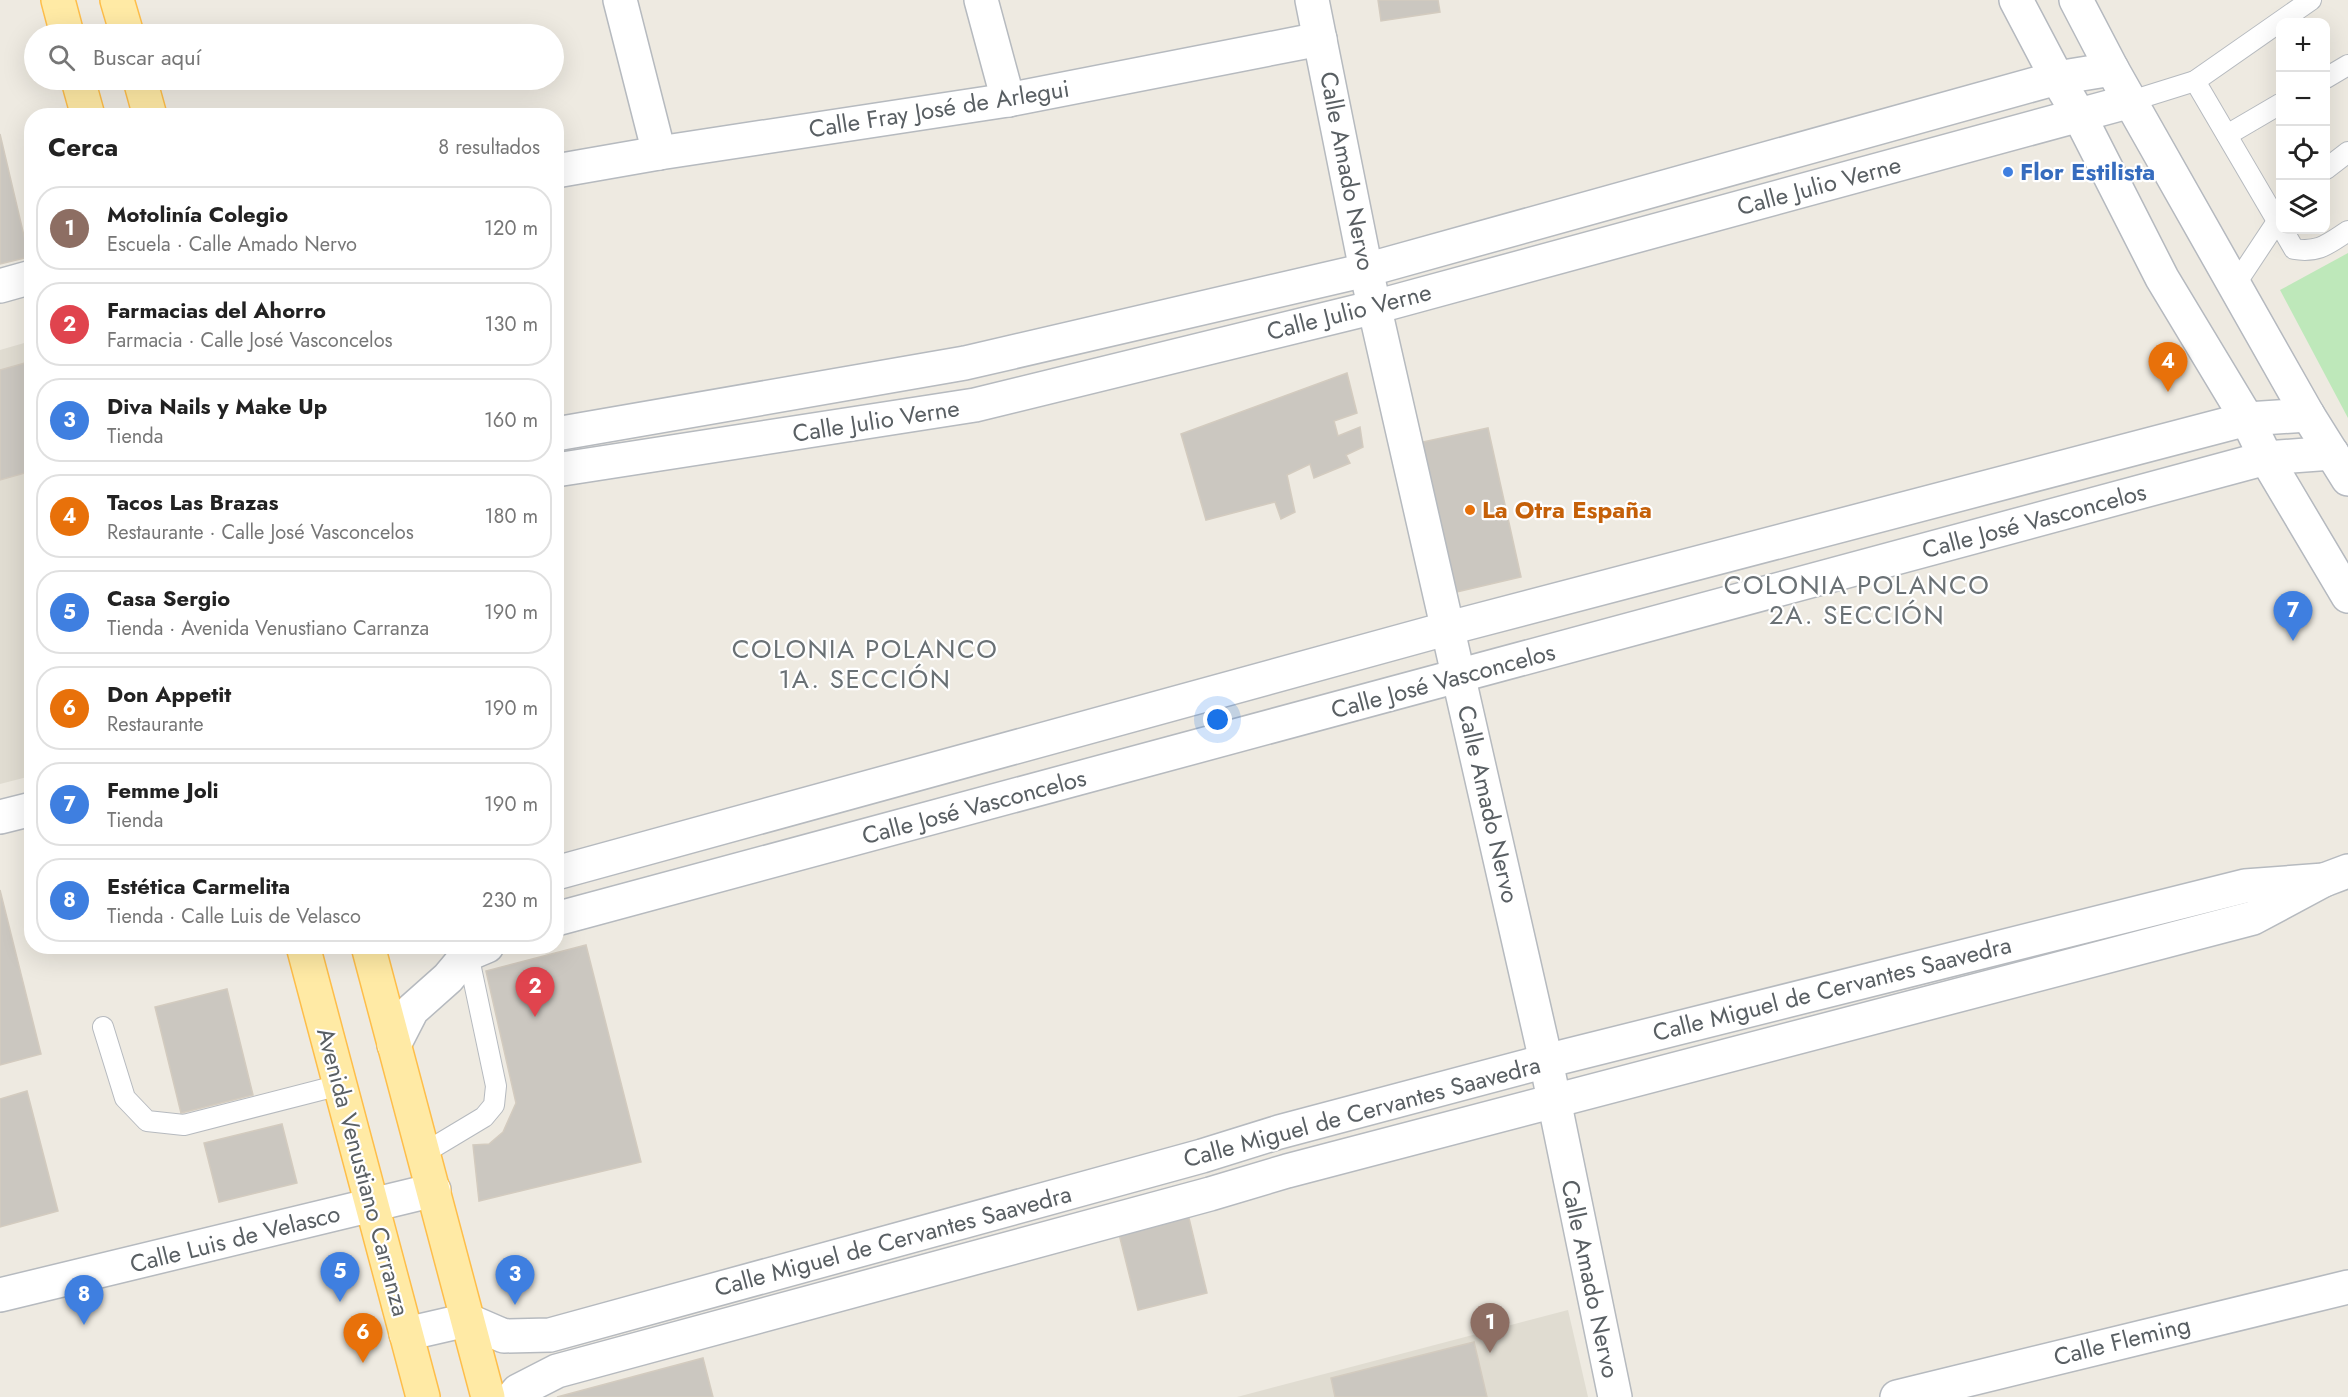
<!DOCTYPE html>
<html lang="es">
<head>
<meta charset="utf-8">
<style>
  :root { --surface:#fff; --page:#f6f6f6; --text:#222; --muted:#767676; --line:#e0e0e0; --accent:#f91d1c }
  body { margin:0; font-family:Jost,sans-serif; background:var(--page); color:var(--text) }
  .controls { position:absolute; right:18px; top:18px; display:grid; overflow:hidden; border-radius:12px; box-shadow:0 6px 24px #0002 }
  .controls button { width:54px; height:54px; display:grid; place-items:center; padding:0; border:0; border-bottom:2px solid var(--line); background:var(--surface); color:var(--text); font:30px sans-serif }
  .you { position:absolute; left:1218px; top:720px; width:21px; height:21px; margin:-15px; border:4px solid #fff; border-radius:50%; background:#1a73e8; box-shadow:0 0 0 9px #1a73e833 }
  .badge { display:grid; place-items:center; width:39px; height:39px; border-radius:50%; background:var(--accent); color:#fff; font-size:20px; font-weight:700 }
  .pin { position:absolute; translate:-50% -50px; filter:drop-shadow(0 2px 3px #0008) }
  .pin::after { content:''; position:absolute; top:32px; width:21px; height:18px; background:inherit; clip-path:polygon(0 0,100% 0,50% 100%) }
  .list { margin:0; padding:0; list-style:none }
  h2 { display:flex; justify-content:space-between; align-items:center; height:78px; margin:0; padding:0 24px; font-size:26px }
  h2 small { font-size:20px; font-weight:400; color:var(--muted) }
  .list li { display:grid; grid-template-columns:39px 1fr auto; gap:18px; align-items:center; box-sizing:border-box; height:84px; margin:0 12px 12px; padding:0 12px; border:2px solid var(--line); border-radius:24px }
  .list b { display:block; font-size:22px; white-space:nowrap }
  .list p { margin:0; font-size:20px; white-space:nowrap; color:var(--muted) }
  .list em { font-size:20px; font-style:normal; color:var(--muted) }
  .icon { flex:none; width:33px; height:33px; fill:none; stroke:currentColor; stroke-width:2; stroke-linecap:round; stroke-linejoin:round }
  .map { position:relative; flex:none; width:2348px; height:1397px; overflow:hidden }
  .search { position:absolute; background:var(--surface); box-shadow:0 6px 24px #0002; left:24px; top:24px; width:540px; height:66px; display:flex; align-items:center; gap:15px; box-sizing:border-box; padding:0 21px; border-radius:33px; color:var(--muted); font-size:22px }
  .panel { position:absolute; background:var(--surface); box-shadow:0 6px 24px #0002; left:24px; top:108px; width:540px; height:846px; border-radius:24px }
  .map>svg:first-child { display:block }
</style>
</head>
<body>
<div class="map">
<svg width="2348" height="1397" viewBox="0 0 2348 1397">
  <rect width="100%" height="100%" fill="#eeeae1"/>
  <g fill="#e0dcd1">
    <path d="M31 341V776L0 784V350Z"/>
    <path d="M1568 1310 1588 1397H1237Z"/>
  </g>
  <path fill="#bee8ba" d="M2348 253V418L2280 290Z"/>
  <g fill="#cbc7c0" stroke="#d3cbbf" stroke-width="1.5">
    <path d="M1378 0H1438L1440 12 1381 21Z"/>
    <path d="M0 134 29 257 0 264Z"/>
    <path d="M32 361V471L0 480V370Z"/>
    <path d="M1347 373 1357 413 1334 421 1338 436 1360 427 1363 447 1346 455 1350 463 1314 478 1310 464 1287 475 1295 512 1281 519 1275 502 1206 520 1181 434Z"/>
    <path d="M1488 428 1521 577 1452 593 1418 443Z"/>
    <path d="M0 890 41 1054 0 1065Z"/>
    <path d="M586 945 641 1162 479 1201 473 1145 489 1144 503 1132 516 1103 486 971Z"/>
    <path d="M227 989 253 1095 181 1113 155 1007Z"/>
    <path d="M27 1091 58 1211 0 1227V1099Z"/>
    <path d="M282 1124 297 1183 219 1202 204 1143Z"/>
    <path d="M1188 1214 1207 1293 1138 1310 1118 1230Z"/>
    <path d="M1474 1342 1487 1397H1335L1331 1378Z"/>
    <path d="M703 1358 713 1397H557Z"/>
  </g>
  <g fill="none" stroke-linecap="round" stroke-linejoin="round">
    <g stroke="#b6babf" stroke-width="22">
      <g id="lane">
        <path d="M2326 78 2348 65"/>
        <path d="M2195 81 2280 226"/>
        <path d="M2131 101 2195 81 2311 0"/>
        <path d="M2227 135 2280 104"/>
        <path d="M2326 169 2348 152"/>
        <path d="M2283 230 2294 249C2319 253 2328 244 2348 231"/>
        <path d="M2235 285 2280 217"/>
        <path d="M103 1027 125 1098 147 1121 184 1125 340 1085"/>
        <path d="M424 1153 484 1117 494 1105 496 1086 467 949"/>
      </g>
    </g>
    <g stroke="#b6babf" stroke-width="36">
      <g id="street">
        <path d="M620 0 659 153"/>
        <path d="M981 0 1008 100"/>
        <path d="M1312 0 1366 270 1546 1061 1615 1397"/>
        <path d="M556 171 659 153 1008 100 1320 39"/>
        <path d="M0 286 32 277"/>
        <path d="M556 434 965 363 1366 270 2057 78 2112 69"/>
        <path d="M556 470 975 405 1375 307 2131 101"/>
        <path d="M0 817 32 809"/>
        <path d="M556 873 1449 628 2247 419 2308 415"/>
        <path d="M556 919 2266 458 2332 453"/>
        <path d="M394 1045 412 1010 448 978 468 954 487 946"/>
        <path d="M0 1295 434 1190"/>
        <path d="M406 1334 467 1320 504 1336 550 1335 1202 1156 1279 1132 1546 1061 2245 886 2324 880"/>
        <path d="M513 1397 518 1391 557 1371 1210 1194 1287 1171 2253 918 2324 880 2348 871"/>
        <path d="M1897 1397 2348 1287"/>
      </g>
    </g>
    <g stroke="#b5b9bf" stroke-width="36">
      <g id="secondary">
        <path d="M2016 0 2057 78 2079 115 2162 278 2247 419 2266 458 2348 596"/>
        <path d="M2076 0 2112 69 2308 415 2348 479"/>
      </g>
    </g>
    <g stroke="#febe4a" stroke-width="36">
      <g id="primary">
        <path d="M58 0 67 34"/>
        <path d="M117 0 127 34"/>
        <path d="M78 80 88 116"/>
        <path d="M140 80 150 116"/>
        <path d="M303 946 423 1397"/>
        <path d="M368 946 488 1397"/>
      </g>
    </g>
    <use href="#lane" stroke="#fff" stroke-width="20"/>
    <use href="#street" stroke="#fff" stroke-width="33"/>
    <use href="#secondary" stroke="#fff" stroke-width="33"/>
    <use href="#primary" stroke="#ffeaa5" stroke-width="33"/>
  </g>
  <circle fill="#3f7fe0" stroke="#fff" stroke-width="2" cx="2008" cy="172" r="6"/>
  <circle fill="#e8710a" stroke="#fff" stroke-width="2" cx="1470" cy="510" r="6"/>
  <g text-anchor="middle" stroke-width="4.5" stroke-linejoin="round" paint-order="stroke">
    <g font-size="24" fill="#595f63" stroke="#fff">
      <text transform="translate(939 109) rotate(-9)" y="8">Calle Fray José de Arlegui</text>
      <text transform="translate(1347 171) rotate(79)" y="8">Calle Amado Nervo</text>
      <text transform="translate(1819 186) rotate(-15)" y="8">Calle Julio Verne</text>
      <text transform="translate(1349 312) rotate(-14)" y="8">Calle Julio Verne</text>
      <text transform="translate(876 421) rotate(-9)" y="8">Calle Julio Verne</text>
      <text transform="translate(2034 521) rotate(-15)" y="8">Calle José Vasconcelos</text>
      <text transform="translate(1443 681) rotate(-15)" y="8">Calle José Vasconcelos</text>
      <text transform="translate(1488 804) rotate(77)" y="8">Calle Amado Nervo</text>
      <text transform="translate(974 807) rotate(-15)" y="8">Calle José Vasconcelos</text>
      <text transform="translate(1832 989) rotate(-14)" y="8">Calle Miguel de Cervantes Saavedra</text>
      <text transform="translate(1362 1112) rotate(-15)" y="8">Calle Miguel de Cervantes Saavedra</text>
      <text transform="translate(363 1172) rotate(75)" y="8">Avenida Venustiano Carranza</text>
      <text transform="translate(235 1239) rotate(-14)" y="8">Calle Luis de Velasco</text>
      <text transform="translate(893 1241) rotate(-15)" y="8">Calle Miguel de Cervantes Saavedra</text>
      <text transform="translate(1590 1279) rotate(78)" y="8">Calle Amado Nervo</text>
      <text transform="translate(2122 1341) rotate(-14)" y="8">Calle Fleming</text>
    </g>
    <g font-size="24" font-weight="bold" fill="#366cbe" stroke="#fff" text-anchor="start">
      <text x="2020" y="180">Flor Estilista</text>
    </g>
    <g font-size="24" font-weight="bold" fill="#c56008" stroke="#fff" text-anchor="start">
      <text x="1482" y="518">La Otra España</text>
    </g>
    <g font-size="26" letter-spacing="1.5" fill="#6a7175" stroke="#fff">
      <text x="1857" y="594">COLONIA POLANCO<tspan x="1857" dy="30">2A. SECCIÓN</tspan></text>
      <text x="865" y="658">COLONIA POLANCO<tspan x="865" dy="30">1A. SECCIÓN</tspan></text>
    </g>
  </g>
</svg>
<div class="controls">
<button>+</button>
<button>−</button>
<button><svg class="icon" aria-label="locate" viewBox="0 0 24 24"><circle cx="12" cy="12" r="6"/><path d="M12 2v4M12 18v4M2 12h4M18 12h4"/></svg></button>
<button><svg class="icon" aria-label="layers" viewBox="0 0 24 24"><path d="M12 4l9 5-9 5-9-5zM3 14l9 5 9-5"/></svg></button>
</div>
<div class="you"></div>
<div class="pin badge" style="left:1490px;top:1353px;background:#8d6e63">1</div>
<div class="pin badge" style="left:535px;top:1017px;background:#e0444e">2</div>
<div class="pin badge" style="left:515px;top:1305px;background:#3f7fe0">3</div>
<div class="pin badge" style="left:2168px;top:392px;background:#e8710a">4</div>
<div class="pin badge" style="left:340px;top:1302px;background:#3f7fe0">5</div>
<div class="pin badge" style="left:363px;top:1363px;background:#e8710a">6</div>
<div class="pin badge" style="left:2293px;top:641px;background:#3f7fe0">7</div>
<div class="pin badge" style="left:84px;top:1325px;background:#3f7fe0">8</div>
<div class="search"><svg class="icon" aria-label="search" viewBox="0 0 24 24"><circle cx="10" cy="10" r="6"/><path d="M15 15l6 6"/></svg>Buscar aquí</div>
<section class="panel">
<h2>Cerca<small>8 resultados</small></h2>
<ul class="list">
<li><span class="badge" style="background:#8d6e63">1</span><div><b>Motolinía Colegio</b><p>Escuela · Calle Amado Nervo</p></div><em>120 m</em></li>
<li><span class="badge" style="background:#e0444e">2</span><div><b>Farmacias del Ahorro</b><p>Farmacia · Calle José Vasconcelos</p></div><em>130 m</em></li>
<li><span class="badge" style="background:#3f7fe0">3</span><div><b>Diva Nails y Make Up</b><p>Tienda</p></div><em>160 m</em></li>
<li><span class="badge" style="background:#e8710a">4</span><div><b>Tacos Las Brazas</b><p>Restaurante · Calle José Vasconcelos</p></div><em>180 m</em></li>
<li><span class="badge" style="background:#3f7fe0">5</span><div><b>Casa Sergio</b><p>Tienda · Avenida Venustiano Carranza</p></div><em>190 m</em></li>
<li><span class="badge" style="background:#e8710a">6</span><div><b>Don Appetit</b><p>Restaurante</p></div><em>190 m</em></li>
<li><span class="badge" style="background:#3f7fe0">7</span><div><b>Femme Joli</b><p>Tienda</p></div><em>190 m</em></li>
<li><span class="badge" style="background:#3f7fe0">8</span><div><b>Estética Carmelita</b><p>Tienda · Calle Luis de Velasco</p></div><em>230 m</em></li>
</ul>
</section>
</div>
</body>
</html>
